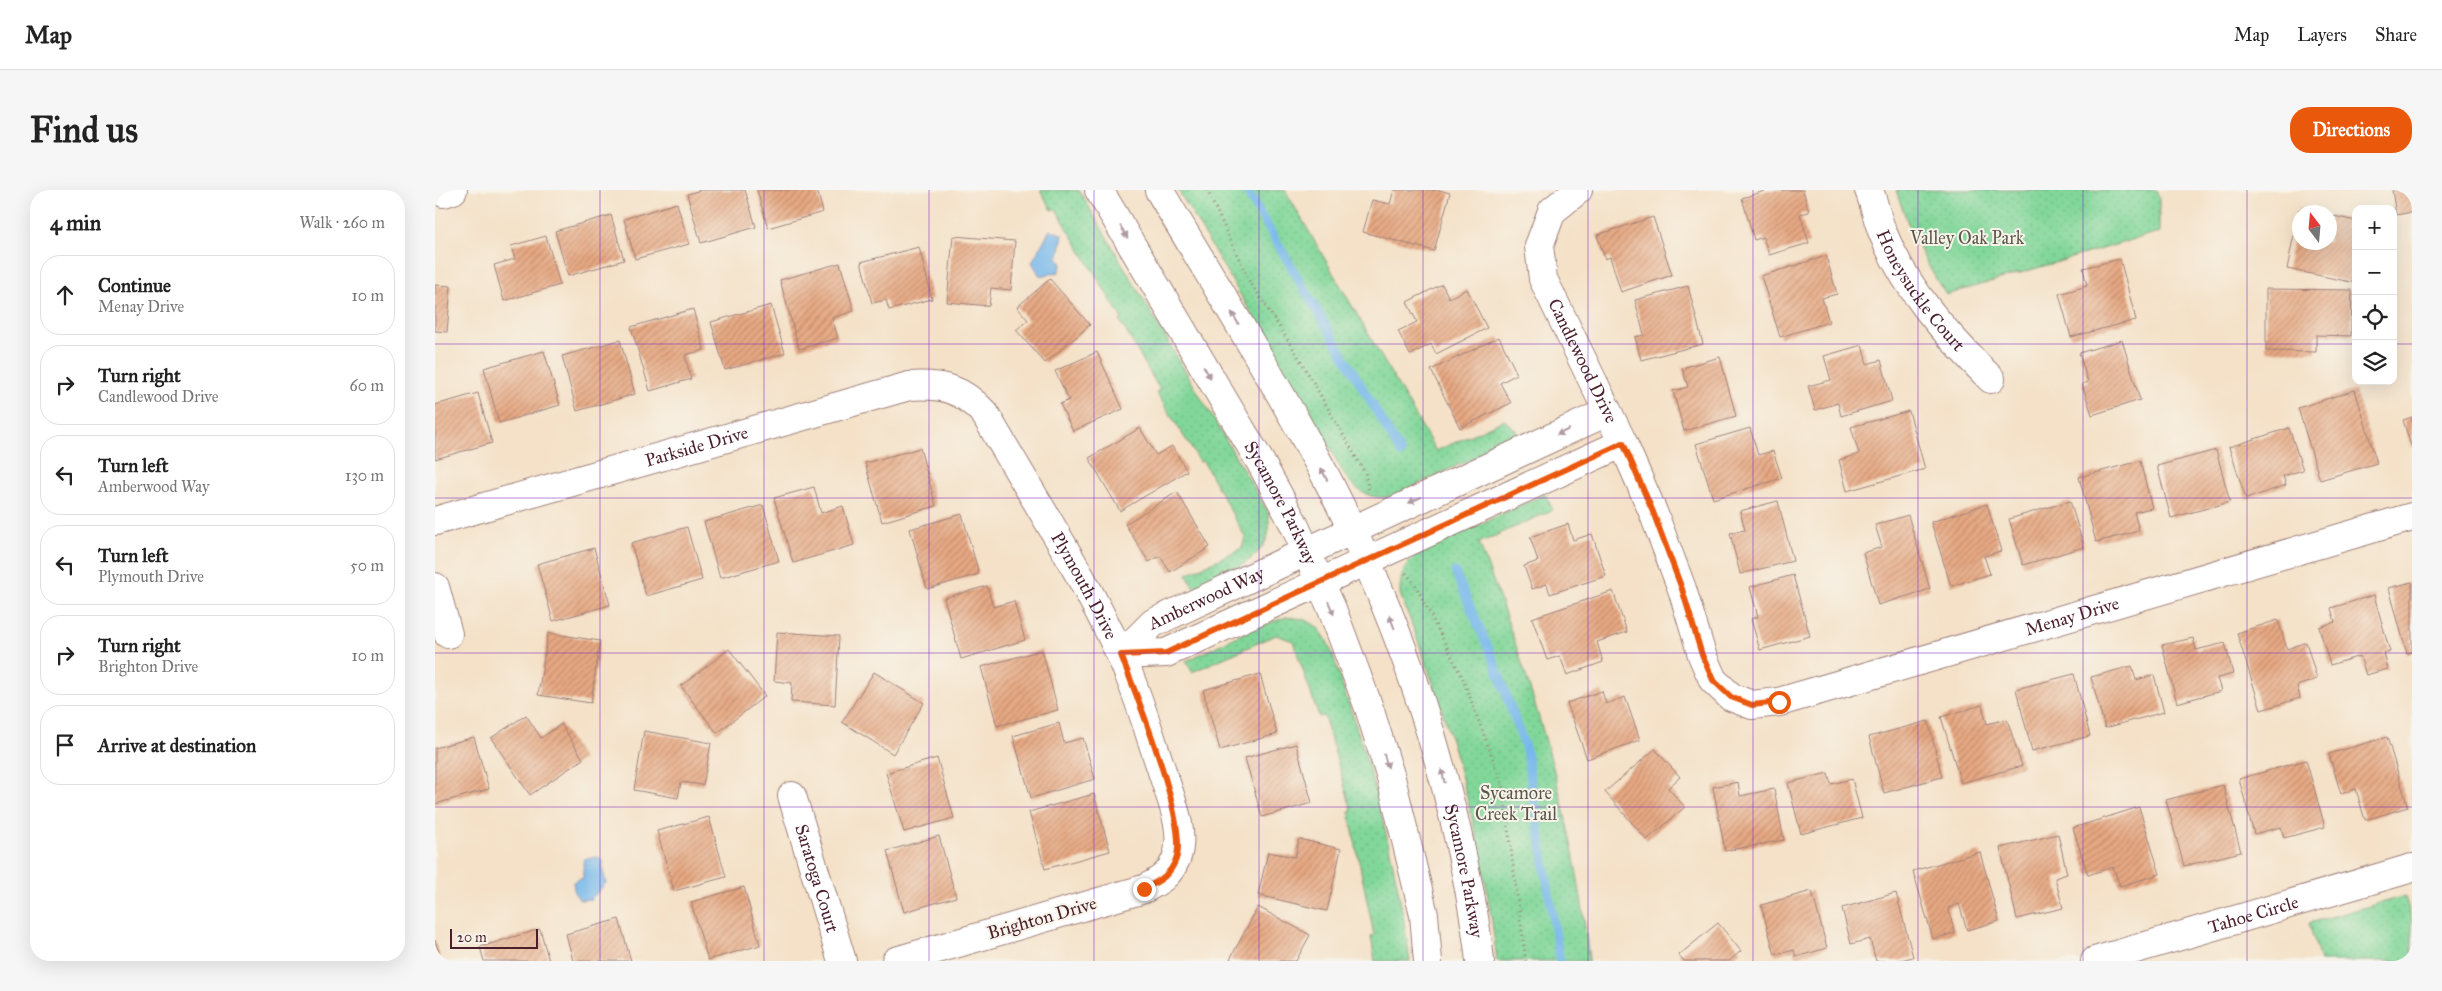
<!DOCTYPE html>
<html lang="en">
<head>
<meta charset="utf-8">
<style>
  :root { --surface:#fff; --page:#f6f6f6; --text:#222; --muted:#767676; --line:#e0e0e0; --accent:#ea580c }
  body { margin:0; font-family:"IM FELL Great Primer",serif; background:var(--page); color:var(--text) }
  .controls { position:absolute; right:15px; top:15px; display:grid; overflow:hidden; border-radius:10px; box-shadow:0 5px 20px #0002 }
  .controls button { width:45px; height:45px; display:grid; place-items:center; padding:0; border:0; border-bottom:1px solid var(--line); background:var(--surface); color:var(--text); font:25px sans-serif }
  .compass { position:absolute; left:1857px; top:15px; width:45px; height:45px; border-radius:50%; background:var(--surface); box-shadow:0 5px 20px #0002; rotate:344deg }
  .scale { position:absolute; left:15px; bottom:12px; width:88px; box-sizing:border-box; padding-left:5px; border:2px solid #4a1f2b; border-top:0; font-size:14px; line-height:18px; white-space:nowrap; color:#4a1f2b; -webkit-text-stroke:4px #f7f3e8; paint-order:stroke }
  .stop { position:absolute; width:15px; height:15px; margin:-11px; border:4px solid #ea580c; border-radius:50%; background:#fff }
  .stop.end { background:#ea580c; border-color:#fff; box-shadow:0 1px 5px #0008 }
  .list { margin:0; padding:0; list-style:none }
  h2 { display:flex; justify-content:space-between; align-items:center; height:65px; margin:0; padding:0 20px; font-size:21px }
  h2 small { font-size:16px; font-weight:400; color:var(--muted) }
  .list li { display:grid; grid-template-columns:32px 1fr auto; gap:15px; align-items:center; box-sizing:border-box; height:80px; margin:0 10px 10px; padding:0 10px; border:1px solid var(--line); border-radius:20px }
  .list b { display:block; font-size:19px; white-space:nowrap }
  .list p { margin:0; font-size:16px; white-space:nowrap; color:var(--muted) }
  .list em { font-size:16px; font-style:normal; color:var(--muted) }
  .icon { flex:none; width:28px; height:28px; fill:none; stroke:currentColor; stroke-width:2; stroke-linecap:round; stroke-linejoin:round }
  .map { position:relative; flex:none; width:1977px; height:771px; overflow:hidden; border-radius:20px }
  header { display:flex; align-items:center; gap:30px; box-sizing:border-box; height:70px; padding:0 25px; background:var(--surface); border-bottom:1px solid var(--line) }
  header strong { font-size:24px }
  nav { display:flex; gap:28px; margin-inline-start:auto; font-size:18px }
  .intro { display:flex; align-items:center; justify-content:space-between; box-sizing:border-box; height:120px; padding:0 30px }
  h1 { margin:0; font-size:35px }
  .button { padding:12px 22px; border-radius:20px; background:var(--accent); color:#fff; font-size:18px; font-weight:700 }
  main { display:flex; gap:30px; padding:0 30px }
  aside { flex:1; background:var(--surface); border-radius:20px; box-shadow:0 5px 20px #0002 }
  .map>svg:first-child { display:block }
</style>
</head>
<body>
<header>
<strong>Map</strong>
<nav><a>Map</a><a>Layers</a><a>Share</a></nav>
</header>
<div class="intro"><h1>Find us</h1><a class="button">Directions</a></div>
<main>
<aside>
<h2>4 min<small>Walk · 260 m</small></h2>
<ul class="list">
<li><svg class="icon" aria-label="ahead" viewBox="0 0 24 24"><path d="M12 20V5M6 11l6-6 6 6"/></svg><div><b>Continue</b><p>Menay Drive</p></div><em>10 m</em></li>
<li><svg class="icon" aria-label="right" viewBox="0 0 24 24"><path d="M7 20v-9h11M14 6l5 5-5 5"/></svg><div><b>Turn right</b><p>Candlewood Drive</p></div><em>60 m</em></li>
<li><svg class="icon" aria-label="left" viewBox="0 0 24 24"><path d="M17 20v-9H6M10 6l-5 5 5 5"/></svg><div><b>Turn left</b><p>Amberwood Way</p></div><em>130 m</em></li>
<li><svg class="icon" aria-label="left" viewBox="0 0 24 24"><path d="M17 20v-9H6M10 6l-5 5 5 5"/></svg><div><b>Turn left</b><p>Plymouth Drive</p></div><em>50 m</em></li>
<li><svg class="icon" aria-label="right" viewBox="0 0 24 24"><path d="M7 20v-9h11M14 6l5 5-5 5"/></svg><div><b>Turn right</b><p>Brighton Drive</p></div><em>10 m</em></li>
<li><svg class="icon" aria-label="arrive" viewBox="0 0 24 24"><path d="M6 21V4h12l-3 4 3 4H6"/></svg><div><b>Arrive at destination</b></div></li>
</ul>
</aside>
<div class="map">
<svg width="1977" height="771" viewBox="0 0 1977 771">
  <defs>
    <pattern id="park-dots" width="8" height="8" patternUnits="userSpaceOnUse" patternTransform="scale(1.25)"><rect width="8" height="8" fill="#81d79a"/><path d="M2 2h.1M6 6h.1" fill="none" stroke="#71b885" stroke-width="1.8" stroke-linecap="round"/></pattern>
    <pattern id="building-hatch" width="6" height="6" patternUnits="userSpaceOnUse" patternTransform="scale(1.25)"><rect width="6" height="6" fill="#e7a983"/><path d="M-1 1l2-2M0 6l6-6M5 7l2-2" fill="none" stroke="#bd896b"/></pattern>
  </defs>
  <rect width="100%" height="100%" fill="#f7f3e8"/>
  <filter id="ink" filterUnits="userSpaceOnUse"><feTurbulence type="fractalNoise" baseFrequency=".02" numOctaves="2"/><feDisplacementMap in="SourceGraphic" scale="10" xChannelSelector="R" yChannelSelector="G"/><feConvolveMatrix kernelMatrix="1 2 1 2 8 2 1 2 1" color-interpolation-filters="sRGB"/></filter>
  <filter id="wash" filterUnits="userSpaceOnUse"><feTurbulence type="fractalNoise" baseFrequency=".0096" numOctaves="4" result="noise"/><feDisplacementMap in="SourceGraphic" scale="20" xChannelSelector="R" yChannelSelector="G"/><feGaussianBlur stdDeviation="1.12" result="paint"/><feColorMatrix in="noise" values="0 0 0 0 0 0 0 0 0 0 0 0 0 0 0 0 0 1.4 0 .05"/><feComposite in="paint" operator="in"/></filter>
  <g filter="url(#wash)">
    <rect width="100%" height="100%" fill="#f4e1c8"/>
    <g fill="url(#park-dots)" stroke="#667b62">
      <path d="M605 0H644L832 320C846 368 792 381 759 398L752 384 807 358 810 347 768 271 765 272 721 202 725 200 685 131 687 129 621 19 617 20Z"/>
      <path d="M743 0H850L1001 261 1069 230 1080 239 1084 247 955 307C917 312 905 277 891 249Z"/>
      <path d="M1461 0H1721L1724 8V42L1511 105C1489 71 1473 38 1461 0Z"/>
      <path d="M1110 304 1118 320 1044 353C1095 488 1140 626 1154 771H1062C1048 645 1012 521 965 404 965 385 969 376 983 363Z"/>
      <path d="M851 427C863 428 874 429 883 438 897 453 901 478 908 497 939 586 962 677 975 771H940L936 746 939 745 914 622 917 621 889 526 884 527 858 451 841 445 757 482 751 471 813 441Z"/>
      <path d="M1970 706 1977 731V771H1885L1874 733Z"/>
    </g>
    <g fill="#77b8eb" stroke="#606c8b">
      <path d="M615 40 628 45 623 69 627 73 624 82 605 86 597 72Z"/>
      <path d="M162 667 168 671V682L171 693 156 709 145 710 140 704 138 692 148 688 149 669Z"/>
    </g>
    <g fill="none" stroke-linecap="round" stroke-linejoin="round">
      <g stroke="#77b8eb" stroke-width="9">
        <path d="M811 0 966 263"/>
        <path d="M1020 382 1059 471 1091 560 1125 771"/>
      </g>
    </g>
    <g id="blocks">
      <g fill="url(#building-hatch)">
        <path d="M266 0H310L321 37 266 53 252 4Z"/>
        <path d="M322 0H382L388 22 333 38Z"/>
        <path d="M959 0H1004L1015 3 999 61 928 42 937 10 955 14Z"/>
        <path d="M1333 0H1368L1374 22 1365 24 1374 53 1334 65 1328 47 1319 50 1307 8Z"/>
        <path d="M1957 0H1977V22L1961 25Z"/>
        <path d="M242 13 254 54 200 69 189 29Z"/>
        <path d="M1864 19 1877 22H1864V52H1894V25L1921 31V93L1852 79Z"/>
        <path d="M176 25 189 70 133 86 120 41Z"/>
        <path d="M1218 27 1237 85 1186 102 1175 67 1170 69 1162 45Z"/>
        <path d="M111 46 125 95 69 111 59 75 80 69 76 56Z"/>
        <path d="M518 46 580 51 576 100 556 98 554 116 512 112Z"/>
        <path d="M484 57 497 109 454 120 451 110 437 113 426 72Z"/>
        <path d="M1391 66 1402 104 1387 108 1394 132 1345 147 1326 86Z"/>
        <path d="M1685 69 1701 130 1636 147 1624 104 1652 96 1648 78Z"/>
        <path d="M405 73 419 121 397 128 403 148 364 159 345 90Z"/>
        <path d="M615 89 655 135 610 173 581 140 593 130 582 117Z"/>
        <path d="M1007 94 1014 108 1032 99 1052 138 1001 164 996 154 975 165 963 141 982 132 972 112Z"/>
        <path d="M0 95 16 96 12 142 0 141Z"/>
        <path d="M1253 96 1268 154 1206 170 1200 147 1209 145 1200 110Z"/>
        <path d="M1831 99 1917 100 1916 146 1881 145V162L1831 161Z"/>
        <path d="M336 115 350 163 290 180 276 132Z"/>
        <path d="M258 119 269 160 250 165 256 189 215 201 196 137Z"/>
        <path d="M1064 147 1082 184 1065 193 1076 213 1025 238 996 180Z"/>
        <path d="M185 150 200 204 142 221 127 166Z"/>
        <path d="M1687 150 1705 210 1657 225 1647 194 1653 192 1644 163Z"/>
        <path d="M1427 155 1432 174 1446 170 1457 211 1406 226 1403 213 1380 220 1373 196 1396 190 1389 166Z"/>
        <path d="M109 161 125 215 64 233 49 178Z"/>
        <path d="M662 162 688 219 638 241 625 214 634 210 620 181Z"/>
        <path d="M1285 167 1301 226 1249 241 1238 201 1253 197 1247 178Z"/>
        <path d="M1920 200 1942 273 1885 290 1863 218Z"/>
        <path d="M43 203 57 253 0 269V215Z"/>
        <path d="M1474 221 1490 279 1412 301 1404 270 1424 264 1416 237Z"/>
        <path d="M1977 227V259L1968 230Z"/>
        <path d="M705 238 721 265 737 256 752 281 685 321 654 268Z"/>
        <path d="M1315 238 1323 265 1338 261 1347 288 1278 309 1261 254Z"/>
        <path d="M1854 238 1868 280 1848 286 1851 295 1811 309 1794 257Z"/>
        <path d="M485 258 501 316 447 332 430 273Z"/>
        <path d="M1781 260 1795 312 1736 328 1722 276Z"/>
        <path d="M1705 271 1717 318 1699 322 1704 341 1661 352 1644 287Z"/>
        <path d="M379 297 386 323 408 316 419 355 358 373 339 308Z"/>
        <path d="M742 302 775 357 735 382 725 366 714 372 690 334Z"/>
        <path d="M1343 311 1358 371 1305 384 1295 343 1310 340 1305 321Z"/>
        <path d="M1635 311 1649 357 1588 375 1574 329Z"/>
        <path d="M1552 314 1566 361 1549 366 1555 384 1516 396 1496 332Z"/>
        <path d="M328 315 344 371 285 388 269 332Z"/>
        <path d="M527 324 544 384 492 399 475 339Z"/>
        <path d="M1473 325 1495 399 1443 415 1428 363 1447 357 1440 335Z"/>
        <path d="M1133 334 1138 350 1157 344 1171 386 1115 404 1112 394 1097 399 1089 376 1103 371 1095 347Z"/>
        <path d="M252 337 267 390 211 406 196 353Z"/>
        <path d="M159 358 175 415 118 431 102 374Z"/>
        <path d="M1358 385 1375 446 1325 460 1316 429 1323 427 1315 397Z"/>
        <path d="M1977 392V462L1972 464 1954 398Z"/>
        <path d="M552 396 558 417 579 411 590 450 526 469 509 408Z"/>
        <path d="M1178 401 1192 442 1162 452 1168 472 1132 485 1125 466 1112 470 1097 428Z"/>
        <path d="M1939 405 1955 462 1949 463 1953 479 1931 485 1925 466 1895 475 1884 437 1900 432 1896 418Z"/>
        <path d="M1843 430 1852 459 1871 452 1882 489 1862 496 1865 508 1826 520 1802 443Z"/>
        <path d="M342 442 404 446 400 515 356 512 357 493 339 491Z"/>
        <path d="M113 443 165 451 156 513 103 505Z"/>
        <path d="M1758 448 1761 460 1790 453 1798 484 1782 488 1786 501 1742 513 1727 455Z"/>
        <path d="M294 459 330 506 282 543 246 496Z"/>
        <path d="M607 460 623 520 562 536 546 477Z"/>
        <path d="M1697 476 1701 490 1719 485 1729 522 1670 538 1656 487Z"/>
        <path d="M439 482 489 513 458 564 407 532Z"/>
        <path d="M825 484 842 544 785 560 768 500Z"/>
        <path d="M1639 484 1655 546 1597 561 1581 499Z"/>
        <path d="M1167 501 1171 514 1190 507 1205 550 1152 569 1132 513Z"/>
        <path d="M1547 515 1552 534 1572 529 1587 576 1526 593 1506 527Z"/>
        <path d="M91 525 106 548 126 534 148 569 95 605 56 548Z"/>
        <path d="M1493 531 1507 587 1449 603 1434 547Z"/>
        <path d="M624 533 629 553 648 548 660 589 596 608 578 546Z"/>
        <path d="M209 541 276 553 268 595 246 592 243 608 199 600Z"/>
        <path d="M39 547 54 599 0 614V558Z"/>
        <path d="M1952 547 1973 617 1930 630 1921 599 1906 604 1894 564Z"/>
        <path d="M861 554 877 613 827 627 810 568Z"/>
        <path d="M1220 559 1245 587 1233 598 1250 617 1212 650 1170 602Z"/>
        <path d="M502 568 519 628 469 642 451 583Z"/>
        <path d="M1871 570 1890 637 1849 648 1846 637 1819 644 1804 589Z"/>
        <path d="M1393 583 1396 594 1417 589 1427 628 1366 644 1353 593Z"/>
        <path d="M1303 592 1305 606 1339 599 1349 650 1290 661 1278 597Z"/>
        <path d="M1788 595 1806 662 1749 676 1731 610Z"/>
        <path d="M659 604 675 661 610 679 594 622Z"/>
        <path d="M1704 617 1725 684 1685 696 1678 677 1653 685 1638 638Z"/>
        <path d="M274 627 291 687 239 701 222 641Z"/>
        <path d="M1623 644 1632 684 1620 688 1628 718 1582 729 1565 658Z"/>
        <path d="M504 646 521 707 469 722 452 661Z"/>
        <path d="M864 649 906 659 892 721 823 705 833 662 860 667Z"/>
        <path d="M1545 662 1564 731 1532 740 1524 714 1513 718 1520 743 1498 749 1478 681Z"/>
        <path d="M309 697 325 755 273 770 256 712Z"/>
        <path d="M1377 701 1392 758 1361 767 1359 760 1340 765 1326 715Z"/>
        <path d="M1461 703 1478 767 1462 771H1441L1435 749 1416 754 1407 718Z"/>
        <path d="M823 717 875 745 861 771H799L795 769Z"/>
        <path d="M184 729 196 771H138L131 744Z"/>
        <path d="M1283 733 1306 761 1294 771H1249L1244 765Z"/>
        <path d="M105 739 114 771H49L45 757Z"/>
        <path d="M0 750 5 766 0 768Z"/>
      </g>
    </g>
  </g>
  <g filter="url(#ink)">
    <use href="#blocks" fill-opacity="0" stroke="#9f807a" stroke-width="1"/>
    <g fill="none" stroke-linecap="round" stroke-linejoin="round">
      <g stroke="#9f807a" stroke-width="30">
        <g id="minor">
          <path id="s1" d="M1143 0 1117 21 1104 56 1108 89 1188 253 1218 322 1247 399 1267 465 1278 490 1296 507 1317 515 1344 512 1977 327"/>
          <path id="s2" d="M1434 0C1439 13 1442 28 1447 41 1470 99 1512 145 1556 189"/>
          <path d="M9 3 18 0"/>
          <path id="s3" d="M0 331 474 196C507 194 527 198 550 224 595 302 647 382 685 464 702 500 713 540 726 578 734 605 752 641 741 669 734 686 724 691 709 699L461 771"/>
          <path d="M0 397 13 444"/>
          <path d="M686 465 731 463 1188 253"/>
          <path id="s4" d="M686 465 718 433 1172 222"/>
          <path id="s5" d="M357 606 407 771"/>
          <path id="s6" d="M1660 771 1977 678"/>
        </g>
      </g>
      <g stroke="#9f807a" stroke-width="30">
        <g id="secondary">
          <path id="s7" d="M664 0 826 273 859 334 897 419 934 518 956 588 989 725 993 771"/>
          <path id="s8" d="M724 0C773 83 824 164 870 248 937 368 987 496 1019 629 1030 676 1040 724 1045 771"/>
        </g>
      </g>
      <g stroke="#9f807a" stroke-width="3" stroke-dasharray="1 4" stroke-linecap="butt">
        <path d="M772 0 814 90 863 166 930 283 934 302"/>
        <path d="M971 383 980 394 1028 489 1067 593 1091 771"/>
      </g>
      <use href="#minor" stroke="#fff" stroke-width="28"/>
      <use href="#secondary" stroke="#fff" stroke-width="28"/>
    </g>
    <defs><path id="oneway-solid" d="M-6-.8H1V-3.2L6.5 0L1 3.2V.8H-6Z" transform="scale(1.25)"/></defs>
    <g fill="#ae9aa0">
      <use href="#oneway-solid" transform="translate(689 42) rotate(59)"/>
      <use href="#oneway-solid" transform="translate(800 128) rotate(-121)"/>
      <use href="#oneway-solid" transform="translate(772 182) rotate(59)"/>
      <use href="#oneway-solid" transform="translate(1128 242) rotate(155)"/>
      <use href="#oneway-solid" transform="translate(889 284) rotate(-117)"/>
      <use href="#oneway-solid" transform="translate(980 310) rotate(155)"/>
      <use href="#oneway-solid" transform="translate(896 418) rotate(67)"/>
      <use href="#oneway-solid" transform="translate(957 432) rotate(-111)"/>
      <use href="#oneway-solid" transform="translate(951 571) rotate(73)"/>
      <use href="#oneway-solid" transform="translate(1008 586) rotate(-104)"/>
    </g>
  </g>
  <g fill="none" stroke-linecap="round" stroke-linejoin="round" filter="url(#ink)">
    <path stroke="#ea580c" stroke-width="6" d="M709 699C724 691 735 686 741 669 754 634 701 504 686 465L731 463 1188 253 1218 322 1247 399 1267 465 1278 490 1296 507 1317 515 1344 512"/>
  </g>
  <path fill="none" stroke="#7b2cbf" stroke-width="1" stroke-opacity="0.55" d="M165 0V771M329 0V771M494 0V771M659 0V771M824 0V771M988 0V771M1153 0V771M1318 0V771M1483 0V771M1648 0V771M1812 0V771M0 154H1921M1958 154H1977M0 308H1977M0 463H1977M0 617H1977"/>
  <g text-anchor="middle" stroke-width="4" stroke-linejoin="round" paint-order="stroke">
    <g font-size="18" fill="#5a564c" stroke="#f7f3e8">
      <text x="1532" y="54">Valley Oak Park</text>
      <text x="1081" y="609">Sycamore<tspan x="1081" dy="21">Creek Trail</tspan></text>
    </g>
    <g font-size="18" fill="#4a1f2b" stroke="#f7f3e8">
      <text dy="6" stroke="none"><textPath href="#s2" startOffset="114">Honeysuckle Court</textPath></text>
      <text dy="6" stroke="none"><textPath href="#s1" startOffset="195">Candlewood Drive</textPath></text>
      <text dy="6" stroke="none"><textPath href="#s3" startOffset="272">Parkside Drive</textPath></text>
      <text dy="6" stroke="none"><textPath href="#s7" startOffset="362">Sycamore Parkway</textPath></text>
      <text dy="6" stroke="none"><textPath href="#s3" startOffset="776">Plymouth Drive</textPath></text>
      <text dy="6" stroke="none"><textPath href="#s4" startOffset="104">Amberwood Way</textPath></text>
      <text dy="6" stroke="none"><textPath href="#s1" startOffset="920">Menay Drive</textPath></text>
      <text dy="6" stroke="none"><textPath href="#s8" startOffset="751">Sycamore Parkway</textPath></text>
      <text dy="6" stroke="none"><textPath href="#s5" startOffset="86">Saratoga Court</textPath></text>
      <text dy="6" stroke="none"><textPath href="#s6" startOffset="165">Tahoe Circle</textPath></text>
      <text transform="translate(607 728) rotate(-16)" y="6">Brighton Drive</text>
    </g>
  </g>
</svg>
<div class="controls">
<button>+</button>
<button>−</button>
<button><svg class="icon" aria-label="locate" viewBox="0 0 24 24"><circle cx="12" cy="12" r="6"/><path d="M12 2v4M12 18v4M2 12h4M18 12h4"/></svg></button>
<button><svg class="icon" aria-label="layers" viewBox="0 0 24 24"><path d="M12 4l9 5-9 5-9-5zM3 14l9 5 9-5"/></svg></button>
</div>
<svg class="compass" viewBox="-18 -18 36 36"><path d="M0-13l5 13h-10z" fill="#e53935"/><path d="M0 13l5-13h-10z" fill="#767676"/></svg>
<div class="scale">20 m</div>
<div class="stop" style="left:1344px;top:512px"></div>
<div class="stop end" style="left:709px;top:699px"></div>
</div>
</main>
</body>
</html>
